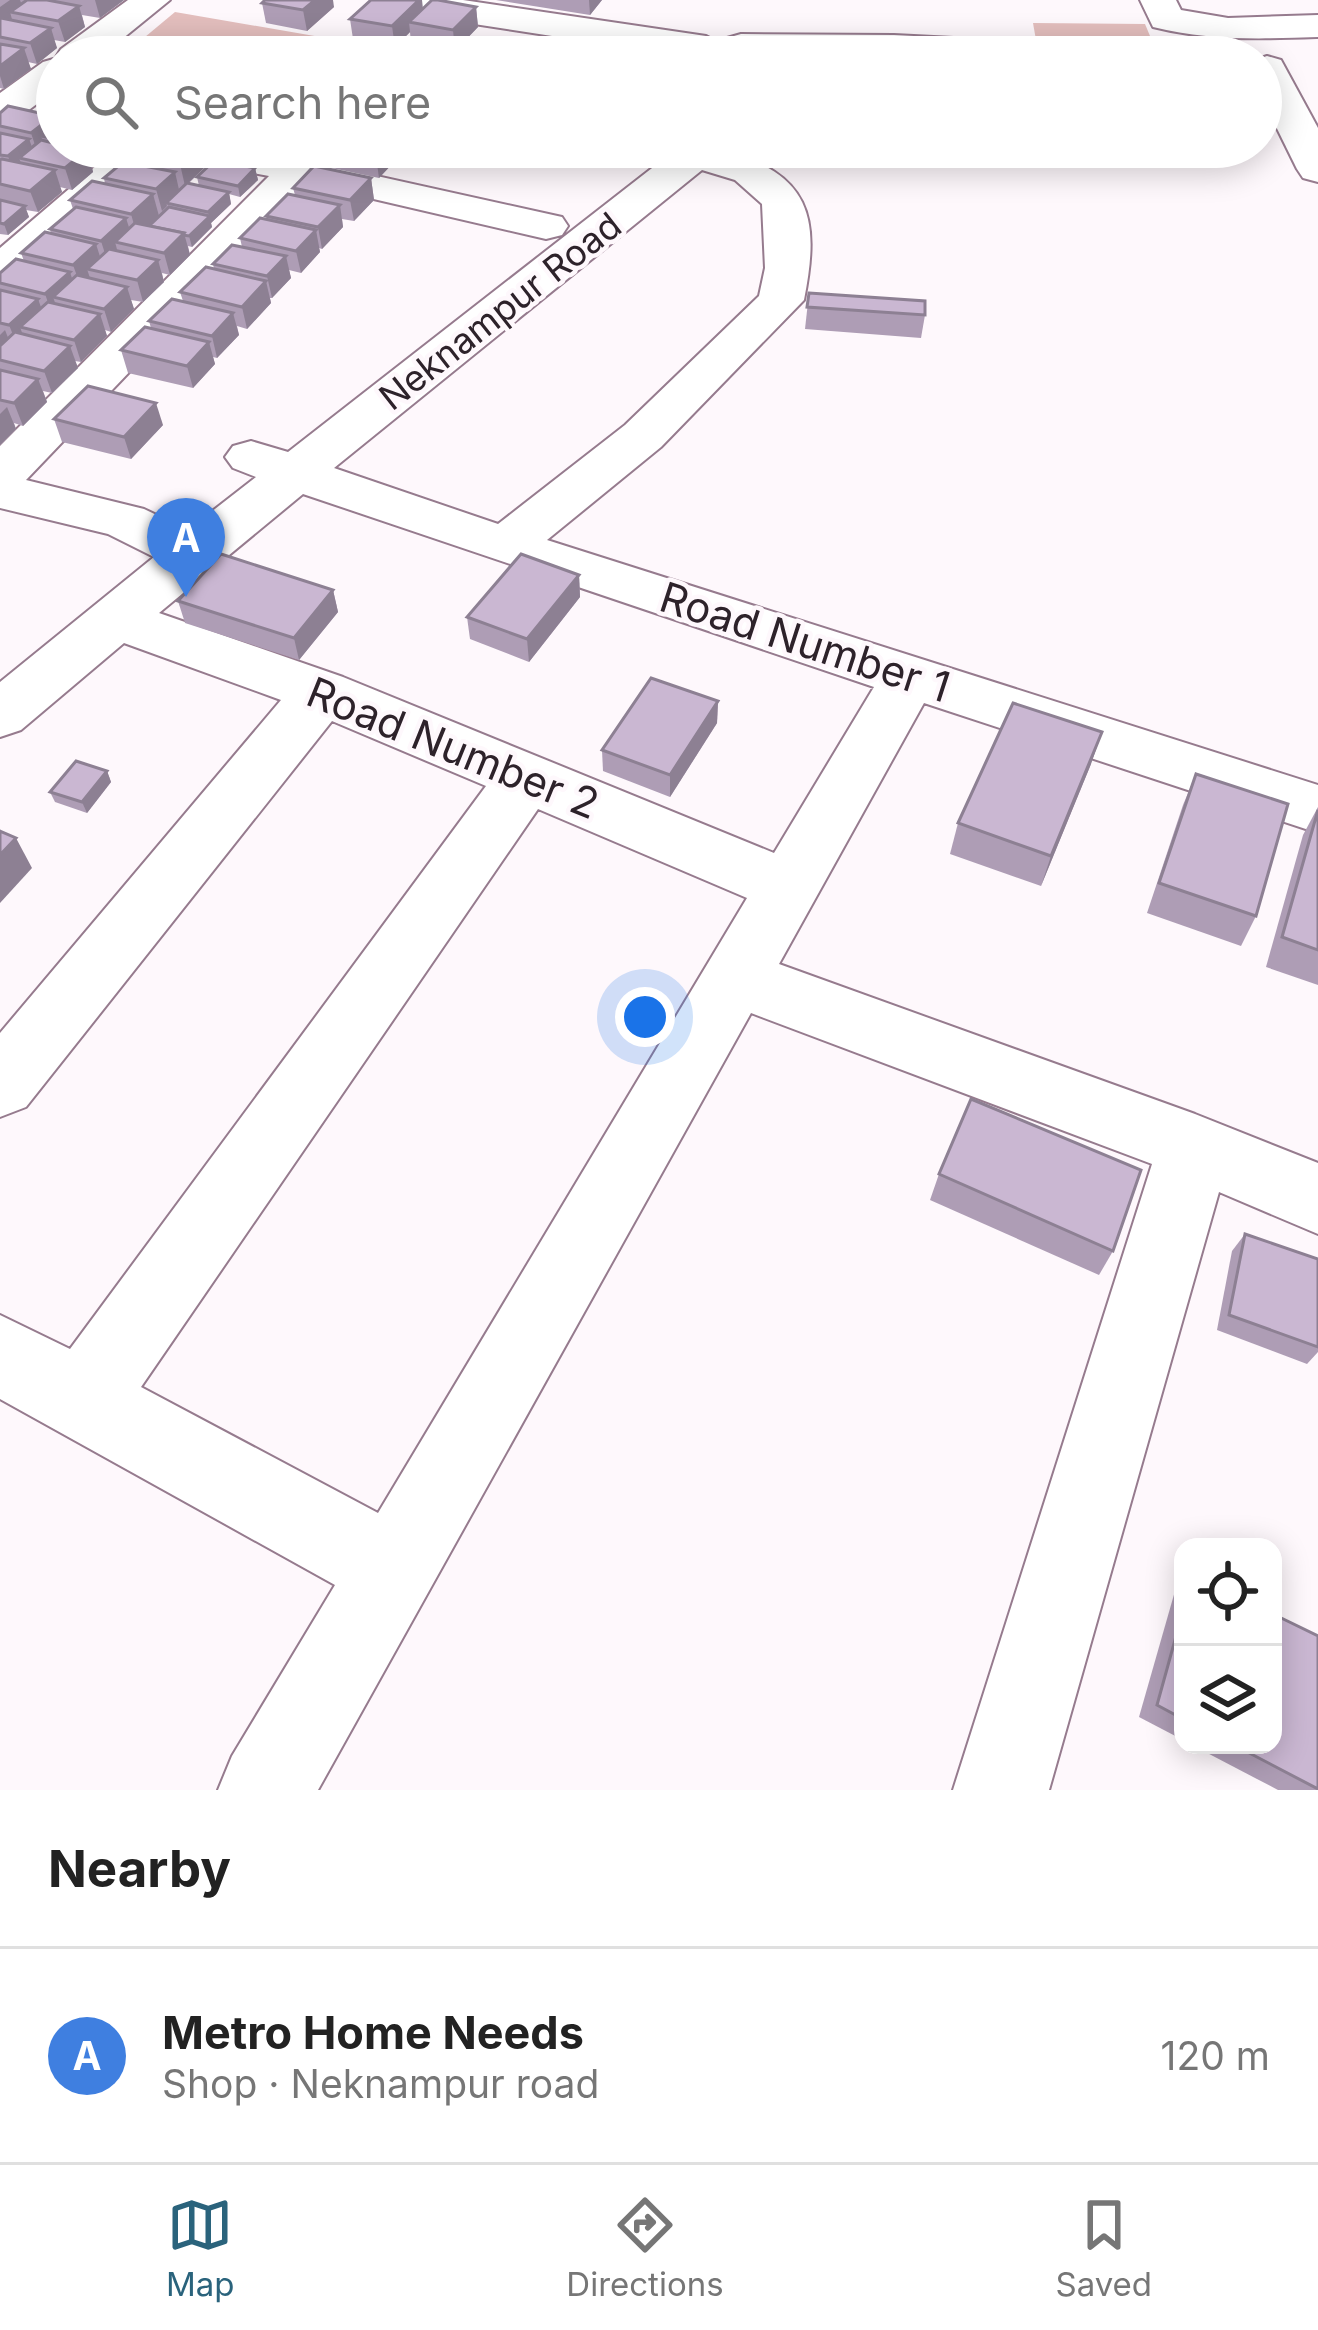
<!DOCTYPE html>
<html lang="en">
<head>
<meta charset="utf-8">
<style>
  :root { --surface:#fff; --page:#f2f2f2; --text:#222; --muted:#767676; --line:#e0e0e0; --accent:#2a637c }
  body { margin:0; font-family:Inter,sans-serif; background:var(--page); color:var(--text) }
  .controls { position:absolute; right:36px; bottom:36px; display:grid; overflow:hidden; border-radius:24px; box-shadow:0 6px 30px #0003 }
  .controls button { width:108px; height:108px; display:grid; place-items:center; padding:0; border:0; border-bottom:3px solid var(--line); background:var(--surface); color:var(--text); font:60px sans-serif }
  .you { position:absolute; left:645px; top:1017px; width:42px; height:42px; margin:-30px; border:9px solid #fff; border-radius:50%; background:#1a73e8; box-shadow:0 0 0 18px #1a73e833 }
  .badge { display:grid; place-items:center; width:78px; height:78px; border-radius:50%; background:var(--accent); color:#fff; font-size:39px; font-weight:700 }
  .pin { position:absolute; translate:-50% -99px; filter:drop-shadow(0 3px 6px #0008) }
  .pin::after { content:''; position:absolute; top:63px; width:42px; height:36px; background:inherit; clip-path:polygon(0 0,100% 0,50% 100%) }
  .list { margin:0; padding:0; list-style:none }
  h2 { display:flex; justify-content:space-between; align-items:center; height:156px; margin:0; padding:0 48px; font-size:51px }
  h2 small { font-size:39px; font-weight:400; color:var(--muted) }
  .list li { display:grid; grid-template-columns:78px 1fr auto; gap:36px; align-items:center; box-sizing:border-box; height:216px; padding:0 48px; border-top:3px solid var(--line) }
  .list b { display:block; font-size:45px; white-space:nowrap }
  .list p { margin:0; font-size:39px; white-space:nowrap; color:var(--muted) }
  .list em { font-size:39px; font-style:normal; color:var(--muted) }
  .icon { flex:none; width:66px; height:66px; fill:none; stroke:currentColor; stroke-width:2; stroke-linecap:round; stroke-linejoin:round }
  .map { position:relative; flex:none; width:1318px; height:1790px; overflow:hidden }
  .search { position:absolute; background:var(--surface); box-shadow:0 6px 30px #0003; left:36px; right:36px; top:36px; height:132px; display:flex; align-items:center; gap:30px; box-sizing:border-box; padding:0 42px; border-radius:66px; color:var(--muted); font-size:45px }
  .sheet { height:372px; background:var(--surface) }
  nav { display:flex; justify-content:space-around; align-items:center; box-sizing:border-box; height:168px; border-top:3px solid var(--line); background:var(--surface); font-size:33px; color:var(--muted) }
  nav a { display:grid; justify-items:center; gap:6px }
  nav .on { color:var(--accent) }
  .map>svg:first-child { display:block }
</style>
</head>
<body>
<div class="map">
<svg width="1318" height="1790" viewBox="0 0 1318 1790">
  <rect width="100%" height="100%" fill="#fef8fc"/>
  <g fill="#e3bebd">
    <path d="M175 12 355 43 341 57H121Z"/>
    <path d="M1033 23 1145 24 1155 48 1036 40Z"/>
  </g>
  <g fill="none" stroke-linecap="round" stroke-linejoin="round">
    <g stroke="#967b8e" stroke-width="4">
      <g id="minor">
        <path d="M128 0H170L100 57H57V89L14 121 0 124V93L43 62 57 58 56 57 61 49Z"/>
        <path d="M371 0H463L706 36 723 45 727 38 741 34 894 35 1093 45 1107 49 1112 57H739L724 49 716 57H689L389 11 376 8Z"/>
        <path d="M1140 0H1176L1181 10 1228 18 1318 15V37C1261 39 1208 41 1153 27Z"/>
        <path d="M1267 56 1281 60 1318 128V182L1303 178 1297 169 1261 96V58Z"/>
        <path d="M118 147H246L562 217 568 226 562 235 546 239 309 184 26 480 144 509 188 530 256 477 233 468 225 457 233 446 251 441 288 452 679 147H726L723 150C809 174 821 215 804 300L661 447 547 540 1318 785V833L924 703 779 964 1195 1114 1318 1163V1234L1219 1192 1049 1790H953L1152 1164 751 1013 318 1790H218L232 1756 335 1585 0 1399V1315L70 1349 486 786 332 721 26 1107 0 1117V1033L281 700 124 643 21 730 0 737V682L154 557 108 534 0 508V446L269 176 158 155 16 282 0 286V248ZM702 170 735 180 762 204 765 268 759 296 625 425 498 524 334 468ZM303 494 874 687 774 853 343 677 159 613ZM538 809 747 898 378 1513 141 1387Z"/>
      </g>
    </g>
    <use href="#minor" fill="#fff" fill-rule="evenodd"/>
  </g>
  <g fill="#ae9db5">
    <path d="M0 0H124L100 18 82 15 85 27 65 42 54 40 57 48 37 64 28 62 31 69 4 89 0 88Z"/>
    <path d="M496 0H602L590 15Z"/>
    <path d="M262 3 334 7 307 31 266 23Z"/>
    <path d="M476 7 478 27 455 51 411 43 410 32 395 47 353 39 350 19 423 9Z"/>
    <path d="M0 113 55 124 57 123V147L116 148 94 167H92L93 172 72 190 60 187 62 192 38 212 26 210 29 217 8 235 0 234Z"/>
    <path d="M328 147H408L379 178 332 168Z"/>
    <path d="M134 155 204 168 188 184 199 186 197 177 255 168 258 180 240 197 229 194 231 204 211 223 212 227 192 247 188 246 190 255 170 275 162 273 164 282 143 302 131 300 134 309 111 332 105 330 107 336 81 362 75 361 78 368 52 393 43 391 47 402 23 426 14 423 16 429 0 445V273L24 261 21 253 51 234 50 229 73 209 70 200 105 184 104 178 137 164Z"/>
    <path d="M371 178 374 200 354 221 342 219 343 227 322 249 319 248 320 252 301 273 289 270 291 278 272 298H270L271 303 247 329 237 326 239 335 217 358 213 357 215 364 193 388 128 373 121 350 151 328 149 321 183 301 180 292 214 269 213 264 242 247 240 238 267 220 266 216 295 195 293 188Z"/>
    <path d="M809 293 925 315 921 338 805 329Z"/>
    <path d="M54 419 163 425 131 459 62 442Z"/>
    <path d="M579 575 580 597 529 662 470 639 467 617Z"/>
    <path d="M333 590 338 612 299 660 185 623 178 601Z"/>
    <path d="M718 701 717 723 670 797 603 771 602 750Z"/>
    <path d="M1091 764 1041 886 950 854 958 823Z"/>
    <path d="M107 771 111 782 87 813 55 802 50 792Z"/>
    <path d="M1196 774 1256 916 1241 946 1147 913 1183 805Z"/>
    <path d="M1318 807V985L1266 967 1303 835Z"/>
    <path d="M939 1174 1113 1251 1099 1275 930 1200Z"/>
    <path d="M1245 1234 1318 1259V1352L1307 1364 1217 1330 1232 1251Z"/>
    <path d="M1183 1583V1740L1139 1717 1175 1591Z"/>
    <path d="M1192 1745H1273L1318 1790H1278Z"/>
  </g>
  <g fill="#8d8093">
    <path d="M10 0H20L25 14 10 12 13 23 0 32V7Z"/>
    <path d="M95 0H124L100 18Z"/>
    <path d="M315 0H333L334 7 307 31 303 10Z"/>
    <path d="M419 0H422L424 18 409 22 410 32 395 47 392 26Z"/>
    <path d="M589 0H602L590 15Z"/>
    <path d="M79 6 85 27 65 42 58 21Z"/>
    <path d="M476 7 478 27 455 51 453 30Z"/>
    <path d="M51 28 57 48 37 64 30 43Z"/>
    <path d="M24 48 31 69 4 89 0 76V66Z"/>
    <path d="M53 116 57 130 41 136 45 149 38 154 31 133Z"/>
    <path d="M29 139 37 160 19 158 24 171 15 178 8 156Z"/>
    <path d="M88 147H116V148L94 167Z"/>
    <path d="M199 147 204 168 185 186 180 164Z"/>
    <path d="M385 147H408L379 178 376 156Z"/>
    <path d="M87 150 93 172 72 190 65 168Z"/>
    <path d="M255 168 258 180 240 197 238 186Z"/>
    <path d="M55 170 62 192 38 212 30 191Z"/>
    <path d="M175 172 180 194 166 203 167 206 162 211 156 189Z"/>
    <path d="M371 178 374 200 354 221 350 200Z"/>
    <path d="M229 192 231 204 211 223 212 227 192 247 189 236 209 216 208 212Z"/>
    <path d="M153 194 159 216 137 235 131 214Z"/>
    <path d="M340 205 343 227 322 249 318 227Z"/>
    <path d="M25 206 29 217 8 235 4 224Z"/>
    <path d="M126 218 133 240 115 242 118 253 108 263 101 241Z"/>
    <path d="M316 230 320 252 301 273 296 251Z"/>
    <path d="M184 233 190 255 170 275 164 253Z"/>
    <path d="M96 244 103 266 87 269 90 278 81 287 73 265Z"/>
    <path d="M286 256 291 278 272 298 267 276Z"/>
    <path d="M158 260 164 282 143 302 137 280Z"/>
    <path d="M70 272 77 294 53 297 58 311 53 316 45 294Z"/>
    <path d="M266 281 271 303 247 329 242 307Z"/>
    <path d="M127 287 134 309 111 332 104 309Z"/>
    <path d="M38 299 46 321 20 327 25 341 18 347 9 325Z"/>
    <path d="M233 313 239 335 217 358 212 336Z"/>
    <path d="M100 314 107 336 81 362 74 340Z"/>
    <path d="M5 330 14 353 0 360V335Z"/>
    <path d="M209 342 215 364 193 388 187 366Z"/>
    <path d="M70 346 78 368 52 393 44 371Z"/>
    <path d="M38 379 47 402 23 426 14 403Z"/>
    <path d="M156 403 163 425 131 459 124 437Z"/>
    <path d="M7 407 16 429 0 445V414Z"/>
    <path d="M579 575 580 597 529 662 527 639Z"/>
    <path d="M333 590 338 612 299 660 294 638Z"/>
    <path d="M718 701 717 723 670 797V775Z"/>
    <path d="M1102 732 1091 764 1041 886 1051 856Z"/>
    <path d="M107 771 111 782 87 813 82 802Z"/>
    <path d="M16 838 32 868 0 903V855Z"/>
  </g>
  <g fill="#cab7d2" stroke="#8d8093" stroke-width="3">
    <path d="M27 0H47L79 6 58 21 10 12Z"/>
    <path d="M265 0H315L303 10 262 3Z"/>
    <path d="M371 0H419L392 26 350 19Z"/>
    <path d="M432 0H438L476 7 453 30 409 22Z"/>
    <path d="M0 18H1L51 28 30 43 0 37Z"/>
    <path d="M0 44 24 48 0 66Z"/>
    <path d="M635 45 668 46 667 57H633Z"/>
    <path d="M8 106 53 116 31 133 0 126V113Z"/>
    <path d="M57 123V139L41 136Z"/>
    <path d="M0 133 29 139 8 156 0 155Z"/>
    <path d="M41 140 57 144V147H72L87 150 65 168 19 158Z"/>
    <path d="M143 147H198L180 164 134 155Z"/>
    <path d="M329 147H385L376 156Z"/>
    <path d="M2 159 55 170 30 191 0 184V160Z"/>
    <path d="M215 160 255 168 238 186 197 177Z"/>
    <path d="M123 162 175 172 156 189 104 178Z"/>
    <path d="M314 166 371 178 350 200 293 188Z"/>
    <path d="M92 181 153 194 131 214 70 200Z"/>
    <path d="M187 183 229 192 208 212 166 203Z"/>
    <path d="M288 194 340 205 318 227 266 216Z"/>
    <path d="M0 200 25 206 4 224 0 223Z"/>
    <path d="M76 207 126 218 101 241 50 229Z"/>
    <path d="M169 207 210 216 189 236 183 235 184 233 149 226Z"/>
    <path d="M260 218 316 230 296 251 240 238Z"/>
    <path d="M135 223 184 233 164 253 115 242Z"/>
    <path d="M45 232 96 244 73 265 21 253Z"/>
    <path d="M232 245 286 256 267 276 213 264Z"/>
    <path d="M109 249 158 260 137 280 87 269Z"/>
    <path d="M16 259 70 272 45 294 0 283V273Z"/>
    <path d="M206 267 266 281 242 307 180 292Z"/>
    <path d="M77 275 127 287 104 309 53 297Z"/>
    <path d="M0 290 38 299 9 325 0 323Z"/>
    <path d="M809 293 925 301V315L807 307Z"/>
    <path d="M172 299 233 313 212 336 149 321Z"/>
    <path d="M48 302 100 314 74 340 20 327Z"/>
    <path d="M145 327 209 342 187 366 121 350Z"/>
    <path d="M15 332 70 346 44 371 0 360V346Z"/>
    <path d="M0 370 38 379 14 403 0 400Z"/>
    <path d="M88 386 156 403 124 437 54 419Z"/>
    <path d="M221 554 333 590 294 638 178 601Z"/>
    <path d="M521 554 579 575 527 639 467 617Z"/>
    <path d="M651 678 718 701 670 775 602 750Z"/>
    <path d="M1013 703 1102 732 1051 856 958 823Z"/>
    <path d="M76 761 107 771 82 802 50 792Z"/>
    <path d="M1196 774 1288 804 1256 916 1159 883Z"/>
    <path d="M1318 810V950L1282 937Z"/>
    <path d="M0 831 16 838 0 855Z"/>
    <path d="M971 1099 1141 1170 1113 1251 939 1174Z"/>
    <path d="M1245 1234 1318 1259V1347L1229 1315Z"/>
    <path d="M1183 1611V1719L1157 1705Z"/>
    <path d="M1273 1614 1318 1636V1789L1234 1745H1273Z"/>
  </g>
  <g text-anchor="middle" stroke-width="9" stroke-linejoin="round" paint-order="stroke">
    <g font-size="36" fill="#2d222a" stroke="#fef8fc">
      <text transform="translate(500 311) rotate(-38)" y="13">Neknampur Road</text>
    </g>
    <g font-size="42" fill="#2d222a" stroke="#fef8fc">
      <text transform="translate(805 642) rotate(18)" y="15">Road Number 1</text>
      <text transform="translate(453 748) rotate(22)" y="15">Road Number 2</text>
    </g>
  </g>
</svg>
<div class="controls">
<button><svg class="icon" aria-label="locate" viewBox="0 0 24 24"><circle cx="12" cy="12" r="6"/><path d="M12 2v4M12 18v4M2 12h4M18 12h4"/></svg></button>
<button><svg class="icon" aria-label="layers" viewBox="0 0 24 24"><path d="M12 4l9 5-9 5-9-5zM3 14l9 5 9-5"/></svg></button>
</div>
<div class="you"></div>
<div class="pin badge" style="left:186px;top:597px;background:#3f7fe0">A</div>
<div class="search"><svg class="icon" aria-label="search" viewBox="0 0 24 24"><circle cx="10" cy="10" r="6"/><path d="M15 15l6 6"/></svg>Search here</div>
</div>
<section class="sheet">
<h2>Nearby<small></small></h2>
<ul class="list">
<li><span class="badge" style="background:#3f7fe0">A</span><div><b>Metro Home Needs</b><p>Shop · Neknampur road</p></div><em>120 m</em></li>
</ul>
</section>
<nav>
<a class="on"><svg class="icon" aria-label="map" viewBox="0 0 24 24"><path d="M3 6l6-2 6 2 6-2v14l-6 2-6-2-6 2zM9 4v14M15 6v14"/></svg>Map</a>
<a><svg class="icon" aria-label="directions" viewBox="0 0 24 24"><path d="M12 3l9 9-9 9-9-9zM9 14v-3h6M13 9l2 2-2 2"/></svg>Directions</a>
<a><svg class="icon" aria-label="saved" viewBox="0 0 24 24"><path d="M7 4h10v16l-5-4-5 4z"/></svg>Saved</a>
</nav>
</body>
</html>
